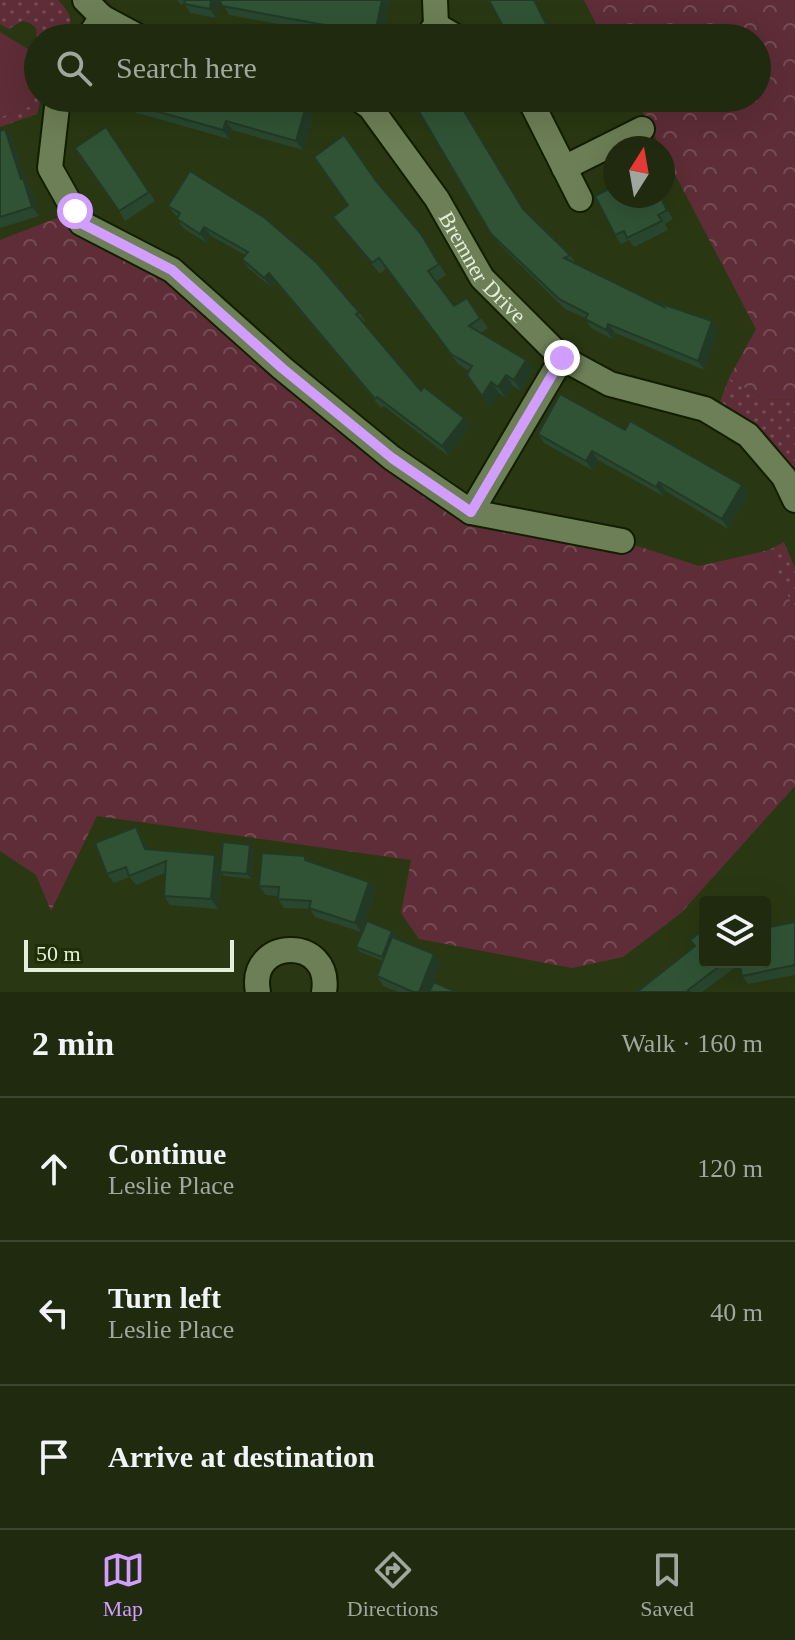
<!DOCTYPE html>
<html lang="en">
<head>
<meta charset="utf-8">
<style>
  :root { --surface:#1f2a0e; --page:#2c361c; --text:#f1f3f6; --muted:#a1a79e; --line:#3c462e; --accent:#d19dfe }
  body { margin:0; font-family:Georgia,serif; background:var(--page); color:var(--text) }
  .controls { position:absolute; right:24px; bottom:24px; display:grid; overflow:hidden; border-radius:8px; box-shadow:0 8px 32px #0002 }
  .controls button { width:72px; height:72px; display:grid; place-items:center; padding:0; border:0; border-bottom:2px solid var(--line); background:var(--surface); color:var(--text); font:40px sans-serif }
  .compass { position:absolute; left:603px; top:136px; width:72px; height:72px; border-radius:50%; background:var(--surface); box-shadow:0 8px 32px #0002; rotate:11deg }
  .scale { position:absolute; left:24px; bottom:20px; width:210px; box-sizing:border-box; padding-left:8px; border:4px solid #e4efd9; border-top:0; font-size:22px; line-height:28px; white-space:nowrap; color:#e4efd9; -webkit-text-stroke:6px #1f2e07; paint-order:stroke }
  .stop { position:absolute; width:24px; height:24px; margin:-18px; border:6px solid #d19dfe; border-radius:50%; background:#fff }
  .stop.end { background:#d19dfe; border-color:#fff; box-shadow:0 2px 8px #0008 }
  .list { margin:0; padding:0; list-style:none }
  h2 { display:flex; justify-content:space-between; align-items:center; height:104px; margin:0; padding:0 32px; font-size:34px }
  h2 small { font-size:26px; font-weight:400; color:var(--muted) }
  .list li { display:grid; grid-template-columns:52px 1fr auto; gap:24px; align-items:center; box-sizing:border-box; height:144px; padding:0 32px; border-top:2px solid var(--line) }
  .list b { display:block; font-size:30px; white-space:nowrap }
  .list p { margin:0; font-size:26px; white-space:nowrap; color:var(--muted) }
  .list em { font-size:26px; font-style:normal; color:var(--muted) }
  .icon { flex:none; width:44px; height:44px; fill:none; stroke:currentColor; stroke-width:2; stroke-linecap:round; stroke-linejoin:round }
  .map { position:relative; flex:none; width:795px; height:992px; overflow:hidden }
  .search { position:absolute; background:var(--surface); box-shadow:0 8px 32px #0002; left:24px; right:24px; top:24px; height:88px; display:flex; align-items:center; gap:20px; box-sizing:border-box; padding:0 28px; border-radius:44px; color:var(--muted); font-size:30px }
  .sheet { height:536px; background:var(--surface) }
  nav { display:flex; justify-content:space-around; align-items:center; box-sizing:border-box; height:112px; border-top:2px solid var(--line); background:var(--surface); font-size:22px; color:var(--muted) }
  nav a { display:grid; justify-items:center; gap:4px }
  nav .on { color:var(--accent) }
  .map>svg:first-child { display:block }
</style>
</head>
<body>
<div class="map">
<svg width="795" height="992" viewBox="0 0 795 992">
  <defs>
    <pattern id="grass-dots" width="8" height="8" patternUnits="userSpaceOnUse" patternTransform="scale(2)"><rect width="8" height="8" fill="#5e2d37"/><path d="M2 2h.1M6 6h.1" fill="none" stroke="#754c53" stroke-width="1.8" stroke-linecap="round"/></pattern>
    <pattern id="forest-crowns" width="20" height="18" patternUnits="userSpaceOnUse" patternTransform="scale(2)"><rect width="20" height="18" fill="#5e2d37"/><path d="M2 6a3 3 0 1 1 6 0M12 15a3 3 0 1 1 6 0" fill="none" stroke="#754c53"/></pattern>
  </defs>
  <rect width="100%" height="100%" fill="#293812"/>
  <g fill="url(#grass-dots)">
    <path d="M0 0H58C71 14 75 21 65 38H38V45L36 28 30 23 22 21 9 29 0 24Z"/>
    <path d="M38 78V98H41L37 114 0 127V117L31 106Z"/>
    <path d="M729 378 763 399 795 400V477C777 444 751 423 720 402Z"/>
    <path d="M784 542 795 568V613L769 550Z"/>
  </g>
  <g fill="url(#forest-crowns)">
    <path d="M584 0H795V400L763 399 729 378 756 329 635 98H757V38H603Z"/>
    <path d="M75 211 172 270 471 512 622 541 699 566 769 550 795 613V786L681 913 623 957 572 968 419 939 401 913 411 860 97 816 51 911 36 875 0 851V240Z"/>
  </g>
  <path fill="#5e2d37" d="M0 32 38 55V78L31 106 0 117Z"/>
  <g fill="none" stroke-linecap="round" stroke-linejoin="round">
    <g stroke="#111f00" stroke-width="28">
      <g id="street">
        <path d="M85 0 102 17 141 38"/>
        <path d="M436 25 458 38"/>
        <path d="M88 38 102 17"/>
        <path d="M426 38 436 25 435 0"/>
        <path d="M58 98 50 168 81 223 172 270 282 368 392 458 471 512 622 541"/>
        <path id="s1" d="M357 98 370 107 437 199 482 278 562 358 610 384 705 409 748 435 784 477 795 500"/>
        <path d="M529 98 580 199"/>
        <path d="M564 168 642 129"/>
        <path d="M471 512 562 358"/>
        <path d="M258 992C247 937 333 935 324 992"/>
      </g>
    </g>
    <use href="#street" stroke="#6d7f56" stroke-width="24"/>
  </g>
  <g fill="#29472e">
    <path d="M177 0H390L382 38H340L338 35 229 15 220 0 216 18 190 13 185 5 180 4Z"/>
    <path d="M98 98H250L306 106 313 115 303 150 232 130 229 139 102 103Z"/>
    <path d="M411 98H457L525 211 570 255 577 265 664 307 718 331 704 370 615 333 612 339 591 328 585 318 565 309 498 243Z"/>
    <path d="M546 98H585L555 112Z"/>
    <path d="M106 127 155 201 125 221 119 211Z"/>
    <path d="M0 131 12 138 25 180 30 187 39 216 0 228Z"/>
    <path d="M376 181 428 245 446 275 435 282 454 306 467 298 488 328 481 333 526 360 533 371 521 391 513 386 506 398 499 393 490 407 467 375 469 371 458 364 386 268 380 274 333 217Z"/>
    <path d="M615 196H661L673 219 665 224 668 230 634 247 629 240 621 244 615 235Z"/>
    <path d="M168 206 359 312 365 321 363 323 421 391 470 427 448 456 384 406 381 408 275 282 271 287 248 268 242 259 245 255 211 236 207 243 183 228 177 219 178 217 175 215Z"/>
    <path d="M625 430 749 494 728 529 666 491 663 496 598 460 592 470 544 443 538 434Z"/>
    <path d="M136 827 142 836 148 850 221 864 253 849 251 879 224 876 221 872 218 909 170 905 164 896 165 873 136 885 130 877 114 883 107 874Z"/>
    <path d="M305 856 309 862 376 891 361 932 315 917 310 909 284 908 278 899V896L266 895 259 886Z"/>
    <path d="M795 922V975L748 984 742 976 740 964 702 992H637L695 946 705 962H765Z"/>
    <path d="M392 931 396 936 395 938 440 963 429 992H398L383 986 377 976 383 961 360 952 356 947Z"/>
  </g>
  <g fill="#223a25">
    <path d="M211 0H220L216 18 210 9Z"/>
    <path d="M382 0H390L382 38H374Z"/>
    <path d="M534 0H536L555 38H553Z"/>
    <path d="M456 98H457L529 218 523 209Z"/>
    <path d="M306 106 313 115 303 150 296 141Z"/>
    <path d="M226 121 232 130 229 139 223 130Z"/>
    <path d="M5 129 12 138 25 180 30 187 39 216 32 207 21 179Z"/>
    <path d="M660 196H661L673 219 667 210Z"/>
    <path d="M204 227 211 236 207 243 200 234Z"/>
    <path d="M269 273 275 282 271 287 264 278Z"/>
    <path d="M712 321 718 331 704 370 698 361Z"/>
    <path d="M608 324 615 333 612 339 606 330Z"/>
    <path d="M526 360 533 371 521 391 514 380Z"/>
    <path d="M506 375 513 386 506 398 498 387Z"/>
    <path d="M491 382 499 393 490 407 482 396Z"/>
    <path d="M464 418 470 427 448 456 442 446Z"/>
    <path d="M592 451 598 460 592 470 586 461Z"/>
    <path d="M659 482 666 491 663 496 656 487Z"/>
    <path d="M742 485 749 494 728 529 722 519Z"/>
    <path d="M136 827 142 836 152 859 145 849Z"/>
    <path d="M250 845 253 849 251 879 247 874Z"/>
    <path d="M215 855 221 865 218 909 211 899Z"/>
    <path d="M369 882 376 891 361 932 355 923Z"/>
    <path d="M392 931 396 936 385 962 382 957Z"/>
    <path d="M434 954 440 963 429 992H419Z"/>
  </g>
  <g fill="#305335" stroke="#223a25" stroke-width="2">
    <path d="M185 0H211L210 9 184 4Z"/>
    <path d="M220 0H382L374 38 335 31 336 27 222 6Z"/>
    <path d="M489 0H534L553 38H509Z"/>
    <path d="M110 98H250L254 99 255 98H279L306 106 296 141 226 121 223 130Z"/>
    <path d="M411 98H456L523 209 570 255 564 258 664 307 662 304 712 321 698 361 608 324 606 330 585 319 588 314 559 299 491 234Z"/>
    <path d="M546 98H559L548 103Z"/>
    <path d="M106 127 149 192 119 211 75 148Z"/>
    <path d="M5 129 21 179 23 178 32 207 0 217V131Z"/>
    <path d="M344 135 376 181 421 234 439 264 428 271 454 306 467 298 480 318 469 326 526 360 514 380 506 375 498 387 491 382 482 396 467 375 472 366 451 354 379 258 372 263 333 217 348 205 314 157Z"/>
    <path d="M190 171 265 218 317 263 359 312 356 314 421 391 424 387 464 418 442 446 377 397 375 399 269 273 264 278 242 259 248 252 204 227 200 234 177 219 180 213 168 206Z"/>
    <path d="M615 186V196H660L667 210 658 215 662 221 627 238 624 231 615 235 595 196Z"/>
    <path d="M560 394 625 430 630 421 742 485 722 519 659 482 656 487 592 451 586 461 538 434Z"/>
    <path d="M136 827 145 849 215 855 211 899 164 896 166 861 129 876 126 867 107 874 95 843Z"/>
    <path d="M223 842 250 845 247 874 220 872Z"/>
    <path d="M262 853 305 856V860L369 882 355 923 309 908 311 901 278 899 279 887 259 886Z"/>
    <path d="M367 921 392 931 382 957 356 947Z"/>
    <path d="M795 922V965L742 976 739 962H765V928Z"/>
    <path d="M705 929V962H725L688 990 690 992H637L695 946 690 940Z"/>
    <path d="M392 937 434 954 419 992H413L377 976Z"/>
    <path d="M434 982 456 992H429Z"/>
  </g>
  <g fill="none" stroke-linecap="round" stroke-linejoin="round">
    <path stroke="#d19dfe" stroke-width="10" d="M75 211 81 223 172 270 282 368 392 458 471 512 562 358"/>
  </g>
  <g text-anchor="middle" stroke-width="8" stroke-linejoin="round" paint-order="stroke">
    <g font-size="22" fill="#e4efd9" stroke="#1f2e07">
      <text dy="8" stroke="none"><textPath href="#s1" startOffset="212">Bremner Drive</textPath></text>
    </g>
  </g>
</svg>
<div class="controls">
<button><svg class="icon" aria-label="layers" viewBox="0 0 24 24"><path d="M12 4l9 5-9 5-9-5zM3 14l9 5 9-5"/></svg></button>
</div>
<svg class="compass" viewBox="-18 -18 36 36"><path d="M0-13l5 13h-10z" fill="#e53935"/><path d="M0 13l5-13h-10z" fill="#a1a79e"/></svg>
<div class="scale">50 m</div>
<div class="stop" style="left:75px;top:211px"></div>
<div class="stop end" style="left:562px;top:358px"></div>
<div class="search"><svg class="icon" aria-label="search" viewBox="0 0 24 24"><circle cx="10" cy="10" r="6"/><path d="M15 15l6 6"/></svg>Search here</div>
</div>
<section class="sheet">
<h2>2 min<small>Walk · 160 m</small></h2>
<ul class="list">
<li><svg class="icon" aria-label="ahead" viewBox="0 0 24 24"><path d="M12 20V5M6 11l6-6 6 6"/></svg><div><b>Continue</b><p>Leslie Place</p></div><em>120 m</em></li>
<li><svg class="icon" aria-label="left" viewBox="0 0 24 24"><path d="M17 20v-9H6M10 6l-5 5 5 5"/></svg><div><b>Turn left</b><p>Leslie Place</p></div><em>40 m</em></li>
<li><svg class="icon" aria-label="arrive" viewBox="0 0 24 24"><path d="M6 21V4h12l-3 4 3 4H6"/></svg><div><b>Arrive at destination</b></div></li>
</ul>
</section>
<nav>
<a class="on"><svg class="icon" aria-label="map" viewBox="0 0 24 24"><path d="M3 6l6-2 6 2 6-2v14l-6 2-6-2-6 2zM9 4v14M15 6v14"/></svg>Map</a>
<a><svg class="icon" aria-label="directions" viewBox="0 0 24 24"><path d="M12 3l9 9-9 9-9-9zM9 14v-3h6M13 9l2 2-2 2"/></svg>Directions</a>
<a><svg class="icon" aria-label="saved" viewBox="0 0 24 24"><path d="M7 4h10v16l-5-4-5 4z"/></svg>Saved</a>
</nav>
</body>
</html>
